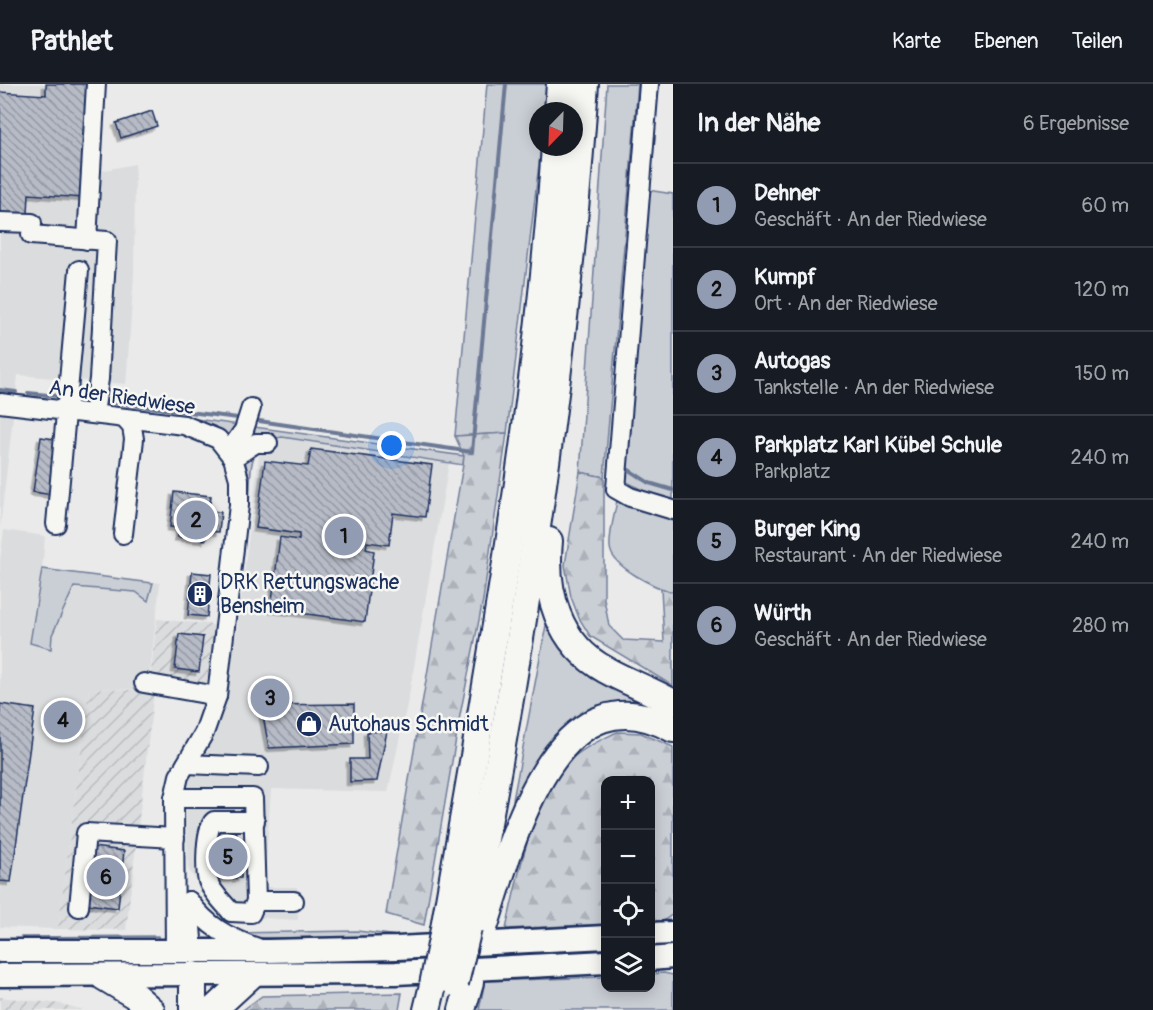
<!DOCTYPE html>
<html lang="de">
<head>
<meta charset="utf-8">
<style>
  :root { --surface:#171b24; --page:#20242c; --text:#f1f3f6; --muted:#9ea1a6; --line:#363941; --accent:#919bb2 }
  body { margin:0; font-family:Pangolin,sans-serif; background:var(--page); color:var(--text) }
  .controls { position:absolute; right:18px; bottom:18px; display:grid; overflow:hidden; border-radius:12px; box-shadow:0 3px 15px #0003 }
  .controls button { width:54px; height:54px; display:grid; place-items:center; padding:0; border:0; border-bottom:2px solid var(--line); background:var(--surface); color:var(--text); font:30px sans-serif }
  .compass { position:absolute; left:529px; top:18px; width:54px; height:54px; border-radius:50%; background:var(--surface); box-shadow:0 3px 15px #0003; rotate:203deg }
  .you { position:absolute; left:392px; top:362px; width:21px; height:21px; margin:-15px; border:4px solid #fff; border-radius:50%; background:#1a73e8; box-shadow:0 0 0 9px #1a73e833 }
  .badge { display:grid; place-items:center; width:39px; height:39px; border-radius:50%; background:var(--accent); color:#111; font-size:20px; font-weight:700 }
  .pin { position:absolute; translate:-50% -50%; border:3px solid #fff; box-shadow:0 2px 6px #0006 }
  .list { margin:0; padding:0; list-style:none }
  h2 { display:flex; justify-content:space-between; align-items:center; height:78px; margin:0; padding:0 24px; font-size:26px }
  h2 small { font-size:20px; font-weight:400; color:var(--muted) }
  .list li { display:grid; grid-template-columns:39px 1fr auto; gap:18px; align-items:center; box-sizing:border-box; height:84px; padding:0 24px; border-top:2px solid var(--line) }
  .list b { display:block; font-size:22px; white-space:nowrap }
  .list p { margin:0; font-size:20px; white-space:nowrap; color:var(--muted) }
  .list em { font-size:20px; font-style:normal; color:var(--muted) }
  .icon { flex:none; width:33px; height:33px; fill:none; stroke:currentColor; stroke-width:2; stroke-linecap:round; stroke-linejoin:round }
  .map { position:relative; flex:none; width:673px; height:926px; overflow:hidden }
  header { display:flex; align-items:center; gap:36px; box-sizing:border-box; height:84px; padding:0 30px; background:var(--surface); border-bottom:2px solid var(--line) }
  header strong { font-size:28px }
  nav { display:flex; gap:33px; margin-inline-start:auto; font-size:21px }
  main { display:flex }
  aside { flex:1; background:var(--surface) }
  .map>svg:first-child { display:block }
</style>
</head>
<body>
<header>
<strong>Pathlet</strong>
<nav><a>Karte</a><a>Ebenen</a><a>Teilen</a></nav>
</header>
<main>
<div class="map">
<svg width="673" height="926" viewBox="0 0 673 926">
  <defs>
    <pattern id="industrial-furrows" width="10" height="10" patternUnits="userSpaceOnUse" patternTransform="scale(1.5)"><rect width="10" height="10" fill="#dadcde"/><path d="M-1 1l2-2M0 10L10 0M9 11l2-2" fill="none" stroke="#babdc1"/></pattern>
    <pattern id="forest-firs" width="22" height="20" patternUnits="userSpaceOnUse" patternTransform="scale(1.5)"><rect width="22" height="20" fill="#caced5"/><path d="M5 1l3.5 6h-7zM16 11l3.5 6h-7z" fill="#adb1b9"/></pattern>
    <pattern id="building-back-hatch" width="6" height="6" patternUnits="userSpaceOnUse" patternTransform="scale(1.5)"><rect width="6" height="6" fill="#b6bbc6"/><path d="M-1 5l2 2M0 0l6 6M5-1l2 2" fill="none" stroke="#9398a4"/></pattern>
    <filter id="shadow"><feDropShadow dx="-3.5" dy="3.5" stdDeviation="0" flood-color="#0004"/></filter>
  </defs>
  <rect width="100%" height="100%" fill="#e9eae9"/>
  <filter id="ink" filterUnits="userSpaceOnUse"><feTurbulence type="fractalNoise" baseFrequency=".0167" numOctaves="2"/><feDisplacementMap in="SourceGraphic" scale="12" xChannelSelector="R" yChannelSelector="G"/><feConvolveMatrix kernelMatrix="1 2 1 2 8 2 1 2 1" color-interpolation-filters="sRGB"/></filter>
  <g filter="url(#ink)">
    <g fill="#dadcde">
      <path d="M0 0H103L100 87 135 80 134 190 126 300 18 291 0 443Z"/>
      <path d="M262 348 450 373 409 611 388 708 271 705 264 803H297L298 836 228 832 204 809 188 784 185 694 226 605 237 546Z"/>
      <path d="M4 446 45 452 42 485 160 499 148 606 89 604 58 845 0 843V476Z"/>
    </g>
    <g fill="url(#industrial-furrows)">
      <path d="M157 535 215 541 209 601 150 596Z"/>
      <path d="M89 604 154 607 126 846 58 845Z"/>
      <path d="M0 913 61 920 83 926H0Z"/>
    </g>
    <g fill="#caced5" stroke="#727e9a" stroke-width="1.5">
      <path d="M487 0H546L544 27H538V63H541L507 349 455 352Z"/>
      <path d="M607 0H638L604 393 580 388Z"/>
      <path d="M647 106 673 110V415L644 407 623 396Z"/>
      <path d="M0 308 464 372 463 381 282 353C245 358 252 388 249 419 248 381 249 364 214 343L0 314Z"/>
      <path d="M617 416 673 431V508C656 504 611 483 610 463 609 448 615 430 617 416Z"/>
      <path d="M42 485 152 499H153L148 517 136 508 74 503 52 551 51 565 30 559Z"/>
      <path d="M547 536 559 561 591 594 671 634 616 621 507 748Z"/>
      <path d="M357 847 400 852 397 856 346 853 262 854 233 849Z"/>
      <path d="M158 852V856L33 860 22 853Z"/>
      <path d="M664 889 673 891V926H479L485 897 605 893 606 904H650L651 890Z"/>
    </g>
    <g fill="url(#forest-firs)" stroke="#727e9a" stroke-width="1.5">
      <path d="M507 349 483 516 460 631 424 841 386 830 463 381 464 372 455 352Z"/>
      <path d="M580 388 604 393V515L609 542 623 556 664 558 661 505 673 508V602L590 552 579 534 571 513 565 481Z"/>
      <path d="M617 648 641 649 673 663V830L663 837H651L650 696H606L605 840 506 845C517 795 532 718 566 680 580 665 599 657 617 648Z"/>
      <path d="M402 909 399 926H243L262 912Z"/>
    </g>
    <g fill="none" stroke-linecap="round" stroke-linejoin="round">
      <g stroke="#6c7995" stroke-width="4">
        <path d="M0 306 16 308"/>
        <path d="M28 309 58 312"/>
        <path d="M76 314H85"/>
        <path d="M107 318 238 334"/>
        <path d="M259 337 472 368 506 0"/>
        <path d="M629 386 649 399 673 406"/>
      </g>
    </g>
    <g fill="url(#building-back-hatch)" stroke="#1b2f5e" stroke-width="1.5" filter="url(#shadow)">
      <path d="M46 0H91L83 114 29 110 28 130 0 129V8L46 11Z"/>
      <path d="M152 27 157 42 121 54 116 39Z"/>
      <path d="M41 353 61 356 53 411 33 408Z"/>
      <path d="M311 365 432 381 425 433 393 429 389 461 367 458 366 465 374 467 365 538 271 525 280 453 299 456V450L256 444 265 377 308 382Z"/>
      <path d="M174 408 211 412 209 427 221 428 219 448 207 447 206 456 178 453 179 444 170 443Z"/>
      <path d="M192 488 211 490 207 533 188 531Z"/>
      <path d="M179 550 203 553 199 588 175 585Z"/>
      <path d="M0 620 35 625 11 798 0 797Z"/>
      <path d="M354 620V660L269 664 261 621Z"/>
      <path d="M387 647 377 697 350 698V675H368L367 648Z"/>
      <path d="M219 744H236L239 766H243L241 794 214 795 210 748H219Z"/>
      <path d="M93 763 124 767 118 824 87 820Z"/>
    </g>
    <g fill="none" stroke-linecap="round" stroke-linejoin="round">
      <g stroke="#1b2f5e" stroke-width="22">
        <g id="minor">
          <path d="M649 0 616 405 630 413 673 426"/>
          <path d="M0 138 32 139 31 151 107 157 99 295 94 330"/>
          <path d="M87 156 96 0"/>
          <path d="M0 319 184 341 218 355 233 374 239 395V421L217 612 204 649 179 692 174 714 175 869"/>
          <path d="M229 367 244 346 251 324"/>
          <path d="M233 374 256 359H268"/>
          <path d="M56 440 79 186"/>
          <path d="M123 450 134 355 132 343 124 334"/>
          <path d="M144 599 217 612"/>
          <path d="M186 680 259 683"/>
          <path d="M174 714H253L256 817H294"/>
          <path d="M255 737H214C205 744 205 786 208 797 212 809 224 819 231 828L251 829 256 817"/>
          <path d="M189 817C207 842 228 854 258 864"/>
          <path d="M189 817 193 868"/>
          <path d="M79 823 86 749 175 754"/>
        </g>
      </g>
      <g stroke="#1b2f5e" stroke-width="27">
        <g id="major">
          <path d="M650 850 673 849"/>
          <path d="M0 867H268L397 864 606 853"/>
          <path d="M650 875 673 873"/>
          <path d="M0 891 396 889 606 878"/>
        </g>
      </g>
      <g stroke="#1b2f5e" stroke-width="30">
        <g id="highway">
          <path d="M558 27 560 0"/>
          <path d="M549 457C544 508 558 560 606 586 627 598 651 606 673 619"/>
          <path d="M468 844C523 565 566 284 585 0"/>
          <path d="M484 844C509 767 554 578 673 645"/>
          <path d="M444 845C489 586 537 326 555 63"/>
          <path d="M104 893 134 911 151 926"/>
          <path d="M193 926V891"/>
          <path d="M213 926 250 892"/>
          <path d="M427 926 433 901"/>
          <path d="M462 926 470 898"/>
        </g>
      </g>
      <use href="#minor" stroke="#f6f6f2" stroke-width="18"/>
      <use href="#major" stroke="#f6f6f2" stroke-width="22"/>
      <use href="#highway" stroke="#f6f6f2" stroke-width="26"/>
      <g stroke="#1b2f5e" stroke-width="30" stroke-linecap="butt">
        <g id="highway-bridge">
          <path d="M455 899 468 844"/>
          <path d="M433 901 444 845"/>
        </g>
      </g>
      <use href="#highway-bridge" stroke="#f6f6f2" stroke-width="26"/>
    </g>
  </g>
  <defs>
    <g id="building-disc" transform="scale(1.35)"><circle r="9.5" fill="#1b2f5e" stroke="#f6f6f2"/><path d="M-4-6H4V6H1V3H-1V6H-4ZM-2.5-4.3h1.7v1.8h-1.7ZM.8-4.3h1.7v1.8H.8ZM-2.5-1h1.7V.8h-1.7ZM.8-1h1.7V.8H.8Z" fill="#fff"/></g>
    <g id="shop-disc" transform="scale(1.35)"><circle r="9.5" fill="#1b2f5e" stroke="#f6f6f2"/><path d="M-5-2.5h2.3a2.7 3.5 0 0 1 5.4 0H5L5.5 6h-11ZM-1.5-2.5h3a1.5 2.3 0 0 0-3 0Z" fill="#fff"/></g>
  </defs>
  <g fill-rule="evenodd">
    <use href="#building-disc" x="200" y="510"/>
    <use href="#shop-disc" x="309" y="640"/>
  </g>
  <g text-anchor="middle" stroke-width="5" stroke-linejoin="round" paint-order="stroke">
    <g font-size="21" fill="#1b2f5e" stroke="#f6f6f2">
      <text transform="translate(122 313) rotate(8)" y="7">An der Riedwiese</text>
    </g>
    <g font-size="21" fill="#1b2f5e" stroke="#f6f6f2" text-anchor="start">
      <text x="220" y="505">DRK Rettungswache<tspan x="220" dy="24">Bensheim</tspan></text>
      <text x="328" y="647">Autohaus Schmidt</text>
    </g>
  </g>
</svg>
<div class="controls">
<button>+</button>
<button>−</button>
<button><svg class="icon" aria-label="locate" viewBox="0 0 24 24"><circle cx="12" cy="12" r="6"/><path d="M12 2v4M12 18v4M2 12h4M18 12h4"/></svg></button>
<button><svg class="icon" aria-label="layers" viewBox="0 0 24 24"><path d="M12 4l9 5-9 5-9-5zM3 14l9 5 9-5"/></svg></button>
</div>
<svg class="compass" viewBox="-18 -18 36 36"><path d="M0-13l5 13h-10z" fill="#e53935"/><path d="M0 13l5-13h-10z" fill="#9ea1a6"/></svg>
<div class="you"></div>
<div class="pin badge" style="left:344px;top:452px">1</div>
<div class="pin badge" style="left:196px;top:436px">2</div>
<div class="pin badge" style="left:270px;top:614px">3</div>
<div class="pin badge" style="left:63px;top:636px">4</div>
<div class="pin badge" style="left:228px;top:773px">5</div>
<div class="pin badge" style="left:106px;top:793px">6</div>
</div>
<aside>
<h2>In der Nähe<small>6 Ergebnisse</small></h2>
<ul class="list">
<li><span class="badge">1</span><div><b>Dehner</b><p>Geschäft · An der Riedwiese</p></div><em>60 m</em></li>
<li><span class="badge">2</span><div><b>Kumpf</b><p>Ort · An der Riedwiese</p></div><em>120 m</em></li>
<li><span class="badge">3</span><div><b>Autogas</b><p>Tankstelle · An der Riedwiese</p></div><em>150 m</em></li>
<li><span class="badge">4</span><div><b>Parkplatz Karl Kübel Schule</b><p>Parkplatz</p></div><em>240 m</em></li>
<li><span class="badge">5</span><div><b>Burger King</b><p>Restaurant · An der Riedwiese</p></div><em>240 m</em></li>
<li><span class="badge">6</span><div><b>Würth</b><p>Geschäft · An der Riedwiese</p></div><em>280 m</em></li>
</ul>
</aside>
</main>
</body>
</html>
